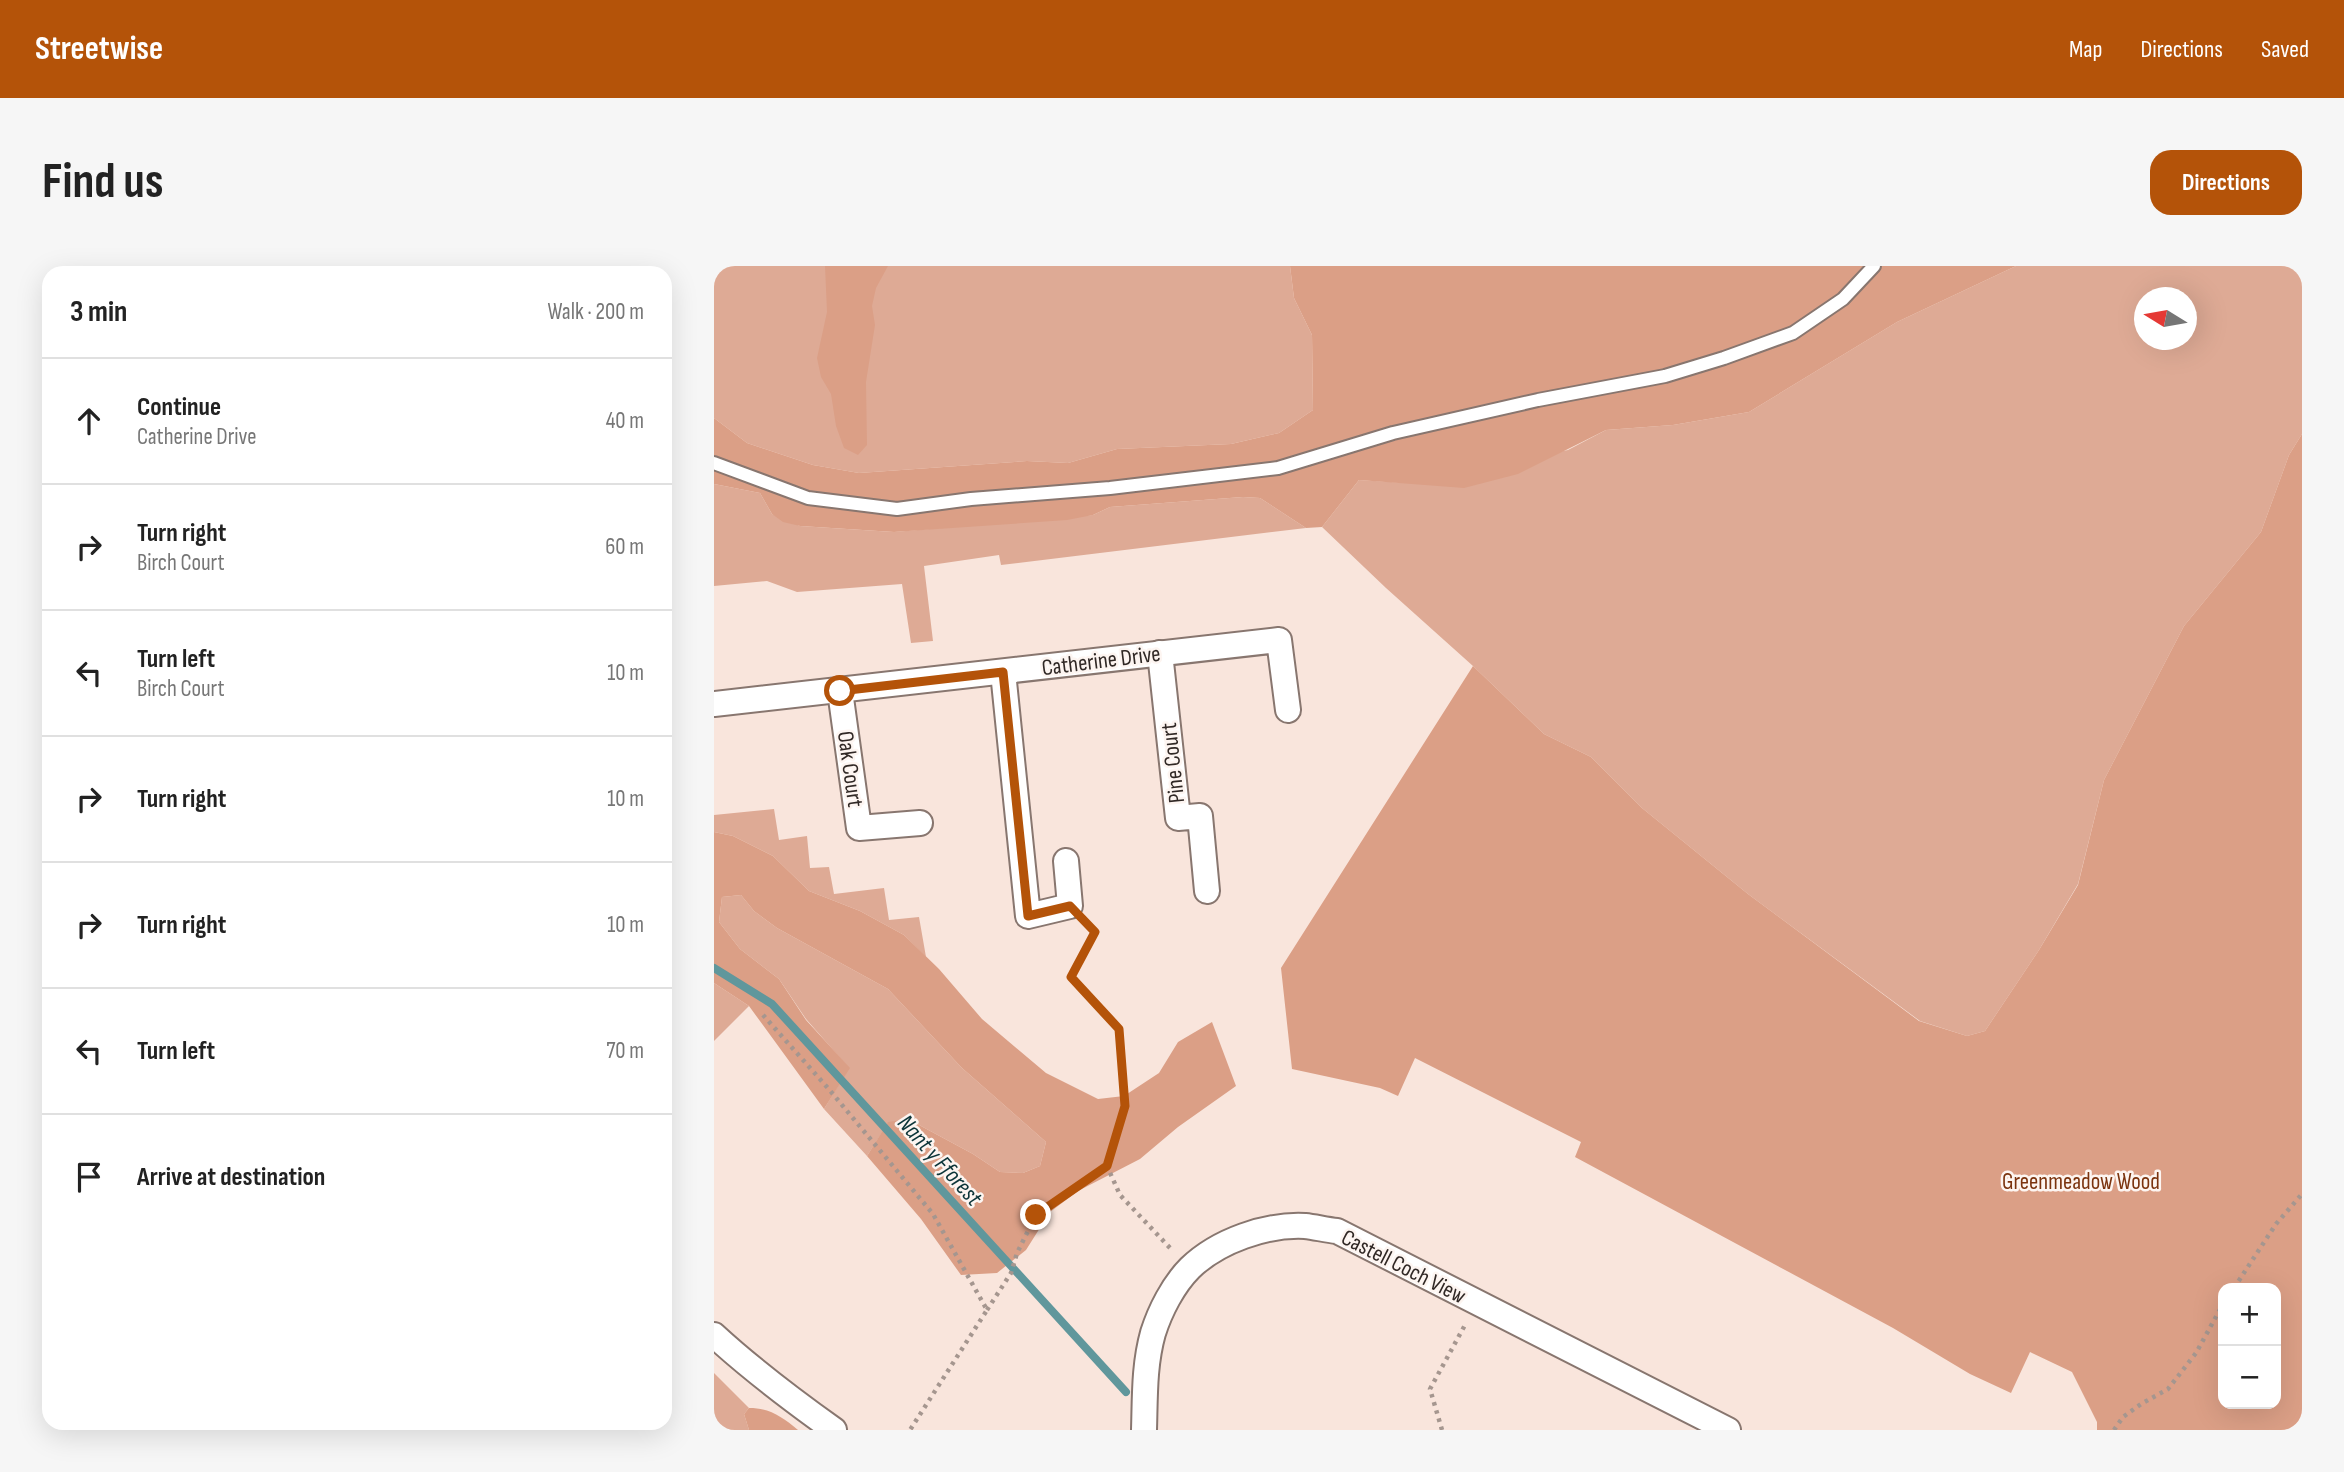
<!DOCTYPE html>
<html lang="en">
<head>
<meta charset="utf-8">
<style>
  :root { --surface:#fff; --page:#f6f6f6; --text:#222; --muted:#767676; --line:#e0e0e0; --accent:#b45309 }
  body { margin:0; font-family:"Sofia Sans Condensed",sans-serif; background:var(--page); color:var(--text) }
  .controls { position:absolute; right:21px; bottom:21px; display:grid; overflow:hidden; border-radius:14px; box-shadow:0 7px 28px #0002 }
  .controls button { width:63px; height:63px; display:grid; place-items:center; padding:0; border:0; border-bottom:2px solid var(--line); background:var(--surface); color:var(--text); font:35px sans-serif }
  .compass { position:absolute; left:1420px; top:21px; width:63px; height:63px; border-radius:50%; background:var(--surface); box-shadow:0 7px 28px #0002; rotate:281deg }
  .stop { position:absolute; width:21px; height:21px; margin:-16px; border:5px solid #b45309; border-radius:50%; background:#fff }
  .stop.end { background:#b45309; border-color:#fff; box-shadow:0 2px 7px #0008 }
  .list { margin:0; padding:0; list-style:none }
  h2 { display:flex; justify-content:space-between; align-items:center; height:91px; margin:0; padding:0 28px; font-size:30px }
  h2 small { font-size:23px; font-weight:400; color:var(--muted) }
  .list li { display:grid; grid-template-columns:46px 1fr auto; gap:21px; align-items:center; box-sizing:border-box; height:126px; padding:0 28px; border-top:2px solid var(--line) }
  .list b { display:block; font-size:26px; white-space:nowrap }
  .list p { margin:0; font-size:23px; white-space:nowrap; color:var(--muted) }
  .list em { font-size:23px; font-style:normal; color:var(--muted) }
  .icon { flex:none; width:38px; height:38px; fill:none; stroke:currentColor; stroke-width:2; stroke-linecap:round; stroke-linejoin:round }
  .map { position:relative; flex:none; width:1588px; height:1164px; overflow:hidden; border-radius:21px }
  header { display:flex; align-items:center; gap:42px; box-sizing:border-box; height:98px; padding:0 35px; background:var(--accent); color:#fff }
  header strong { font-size:33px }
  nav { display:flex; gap:38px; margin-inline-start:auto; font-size:24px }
  .intro { display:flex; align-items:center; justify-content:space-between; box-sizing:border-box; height:168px; padding:0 42px }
  h1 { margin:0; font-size:49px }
  .button { padding:18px 32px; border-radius:21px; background:var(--accent); color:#fff; font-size:24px; font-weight:700 }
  main { display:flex; gap:42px; padding:0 42px }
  aside { flex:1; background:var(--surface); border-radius:21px; box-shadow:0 7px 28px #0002 }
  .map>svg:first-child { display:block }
</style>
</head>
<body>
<header>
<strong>Streetwise</strong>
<nav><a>Map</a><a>Directions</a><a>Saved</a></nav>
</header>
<div class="intro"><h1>Find us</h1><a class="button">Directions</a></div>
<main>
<aside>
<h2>3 min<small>Walk · 200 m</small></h2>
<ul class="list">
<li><svg class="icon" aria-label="ahead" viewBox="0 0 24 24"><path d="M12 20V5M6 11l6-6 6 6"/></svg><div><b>Continue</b><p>Catherine Drive</p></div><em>40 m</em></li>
<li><svg class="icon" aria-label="right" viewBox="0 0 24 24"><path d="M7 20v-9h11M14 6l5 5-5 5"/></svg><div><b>Turn right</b><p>Birch Court</p></div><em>60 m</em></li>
<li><svg class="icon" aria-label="left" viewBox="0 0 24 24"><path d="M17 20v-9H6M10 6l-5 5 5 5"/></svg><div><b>Turn left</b><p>Birch Court</p></div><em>10 m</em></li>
<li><svg class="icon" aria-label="right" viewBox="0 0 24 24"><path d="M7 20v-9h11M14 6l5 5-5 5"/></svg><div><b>Turn right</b></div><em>10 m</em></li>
<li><svg class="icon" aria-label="right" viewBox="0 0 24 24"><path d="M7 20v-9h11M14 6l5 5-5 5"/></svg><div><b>Turn right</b></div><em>10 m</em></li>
<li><svg class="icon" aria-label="left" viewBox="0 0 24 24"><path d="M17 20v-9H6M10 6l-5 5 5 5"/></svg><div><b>Turn left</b></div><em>70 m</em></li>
<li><svg class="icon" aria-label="arrive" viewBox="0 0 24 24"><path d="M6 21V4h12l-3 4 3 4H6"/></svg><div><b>Arrive at destination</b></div></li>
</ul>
</aside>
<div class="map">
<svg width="1588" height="1164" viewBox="0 0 1588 1164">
  <rect width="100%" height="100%" fill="#f9e5dc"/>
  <g fill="#deaa95" fill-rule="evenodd">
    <path d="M0 0H576L580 32 598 69 599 144 565 167 517 178 403 183 354 197 313 195 145 207 99 199 33 177 0 152Z"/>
    <path d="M1302 0H1588V168L1575 189 1547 266 1470 360 1390 514 1364 618 1325 684 1271 765 1253 770 1206 755 1034 628 928 542 877 491 830 468 759 400 672 322 608 261 645 214 693 217 854 184 892 164 959 159 1035 146 1183 56ZM1430 32H1472V74H1430Z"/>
    <path d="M0 218 46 227 58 248 86 260 180 266 379 249 396 241 529 231 546 232 592 262 287 299 285 289 210 300 219 375 197 377 188 318 83 326 53 315 0 320Z"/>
    <path d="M60 543 65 574 93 570 96 602 115 601 120 628 170 622 175 654 205 651 212 691 190 669 146 645 95 625 59 590 19 570 0 566V549Z"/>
    <path d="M27 629 40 645 63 662 174 723 248 802 332 876 326 900 309 907 286 906 259 888 194 853 174 857 153 890 110 843 135 802 92 753 65 713 26 683 5 656 8 631Z"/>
    <path d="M0 717 35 740 0 775Z"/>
    <path d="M0 1107 35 1142 30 1148 35 1164H0Z"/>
  </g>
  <g fill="#db9f86" fill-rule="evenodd">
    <path d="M111 0H174L162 22 158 40 161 59 152 116 153 179 144 189 130 182 122 160 117 128 107 111 103 92 113 46Z"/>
    <path d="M576 0H1302L1183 56 1035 146 959 159 892 164 804 208 750 222 645 214 608 261 592 262 546 232 529 231 396 241 379 249 353 254 180 266 86 260 69 256 58 248 46 227 0 218V152L33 177 99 199 145 207 313 195 354 197 403 183 517 178 565 167 599 144 598 69 580 32Z"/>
    <path d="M1588 168V1164H1383V1156L1358 1106 1316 1086 1297 1127 1256 1108 1179 1062 861 891 867 876 701 792 684 830 666 822 578 803 567 702 759 400 830 468 877 491 928 542 1034 628 1205 755 1253 770 1271 765 1325 684 1364 619 1390 514 1470 360 1547 266 1575 189ZM1509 1022H1562V1138H1509Z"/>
    <path d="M0 566 19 570 59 590 95 625 146 645 190 669 225 703 268 753 332 807 384 833 410 830 445 807 464 776 498 756 522 820 464 861 426 893 364 925 336 946 312 984 283 1007 247 1009 207 953 153 890 174 856 194 853 259 888 286 906 309 907 326 900 332 876 248 802 174 723 63 662 40 645 27 629 8 631 5 656 26 683 65 713 92 754 136 802 110 843 35 740 0 717Z"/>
    <path d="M35 1142C56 1142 68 1151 84 1164H35L30 1148Z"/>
  </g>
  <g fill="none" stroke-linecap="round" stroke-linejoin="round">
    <path stroke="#60979c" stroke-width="8" d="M0 702 58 738 412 1126"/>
    <g stroke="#88766f" stroke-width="16">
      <path id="lane" d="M0 197 94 232 183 243 257 233 396 222 564 202 679 167 824 134 951 110 1010 92 1079 67 1129 33 1160 0"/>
    </g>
    <g stroke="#88766f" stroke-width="28">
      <g id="street">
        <path d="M446 387 464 552 486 550 493 625"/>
        <path d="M289 406 314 650 356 640 352 595"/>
        <path d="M126 425 145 562 206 557"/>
        <path d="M0 438 565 374 574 444"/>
        <path d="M0 1069C38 1104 78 1134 120 1164"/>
        <path d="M430 1164C431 1131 430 1099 439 1067 446 1045 459 1019 476 1002 504 975 552 958 591 960 601 961 612 964 623 965L1014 1164"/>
      </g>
    </g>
    <g stroke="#a5968f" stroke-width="4.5" stroke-dasharray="3.5 5" stroke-linecap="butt">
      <path d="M373 658 381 666 357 711 405 763 411 840 393 900 406 929 458 984"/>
      <path d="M49 749 113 821 219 948 273 1044 196 1164"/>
      <path d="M1520 1022 1562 958 1588 928"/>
      <path d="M273 1044 297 1007 303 987 322 949 393 900"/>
      <path d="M728 1164 716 1123 751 1059"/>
      <path d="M1400 1164 1409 1151 1427 1138 1454 1123 1482 1087 1509 1038"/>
    </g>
    <use href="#lane" stroke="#fff" stroke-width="12"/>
    <use href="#street" stroke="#fff" stroke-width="24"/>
  </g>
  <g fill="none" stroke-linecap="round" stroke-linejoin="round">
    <path stroke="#b45309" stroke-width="9" d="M126 425 289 406 314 650 356 640 381 666 357 711 405 763 411 840 393 900 322 949"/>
  </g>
  <g text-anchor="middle" stroke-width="5" stroke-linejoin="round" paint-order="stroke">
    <g font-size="23" fill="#302825" stroke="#fdf5f1">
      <text transform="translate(387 394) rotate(-7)" y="8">Catherine Drive</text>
      <text transform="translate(458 497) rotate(-96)" y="8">Pine Court</text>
      <text transform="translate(137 503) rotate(82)" y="8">Oak Court</text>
      <text transform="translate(690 1000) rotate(27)" y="8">Castell Coch View</text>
    </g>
    <g font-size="23" fill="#7b330e" stroke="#fdf5f1">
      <text x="1367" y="923">Greenmeadow Wood</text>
    </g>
    <g font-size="24" font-style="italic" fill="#0d3539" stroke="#fdf5f1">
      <text transform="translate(226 894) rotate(48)" y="8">Nant y Fforest</text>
    </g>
  </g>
</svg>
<div class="controls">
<button>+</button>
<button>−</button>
</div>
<svg class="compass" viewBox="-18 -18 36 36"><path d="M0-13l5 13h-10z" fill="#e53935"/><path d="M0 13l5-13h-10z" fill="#767676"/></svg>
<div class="stop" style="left:126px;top:425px"></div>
<div class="stop end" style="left:322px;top:949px"></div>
</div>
</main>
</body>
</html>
